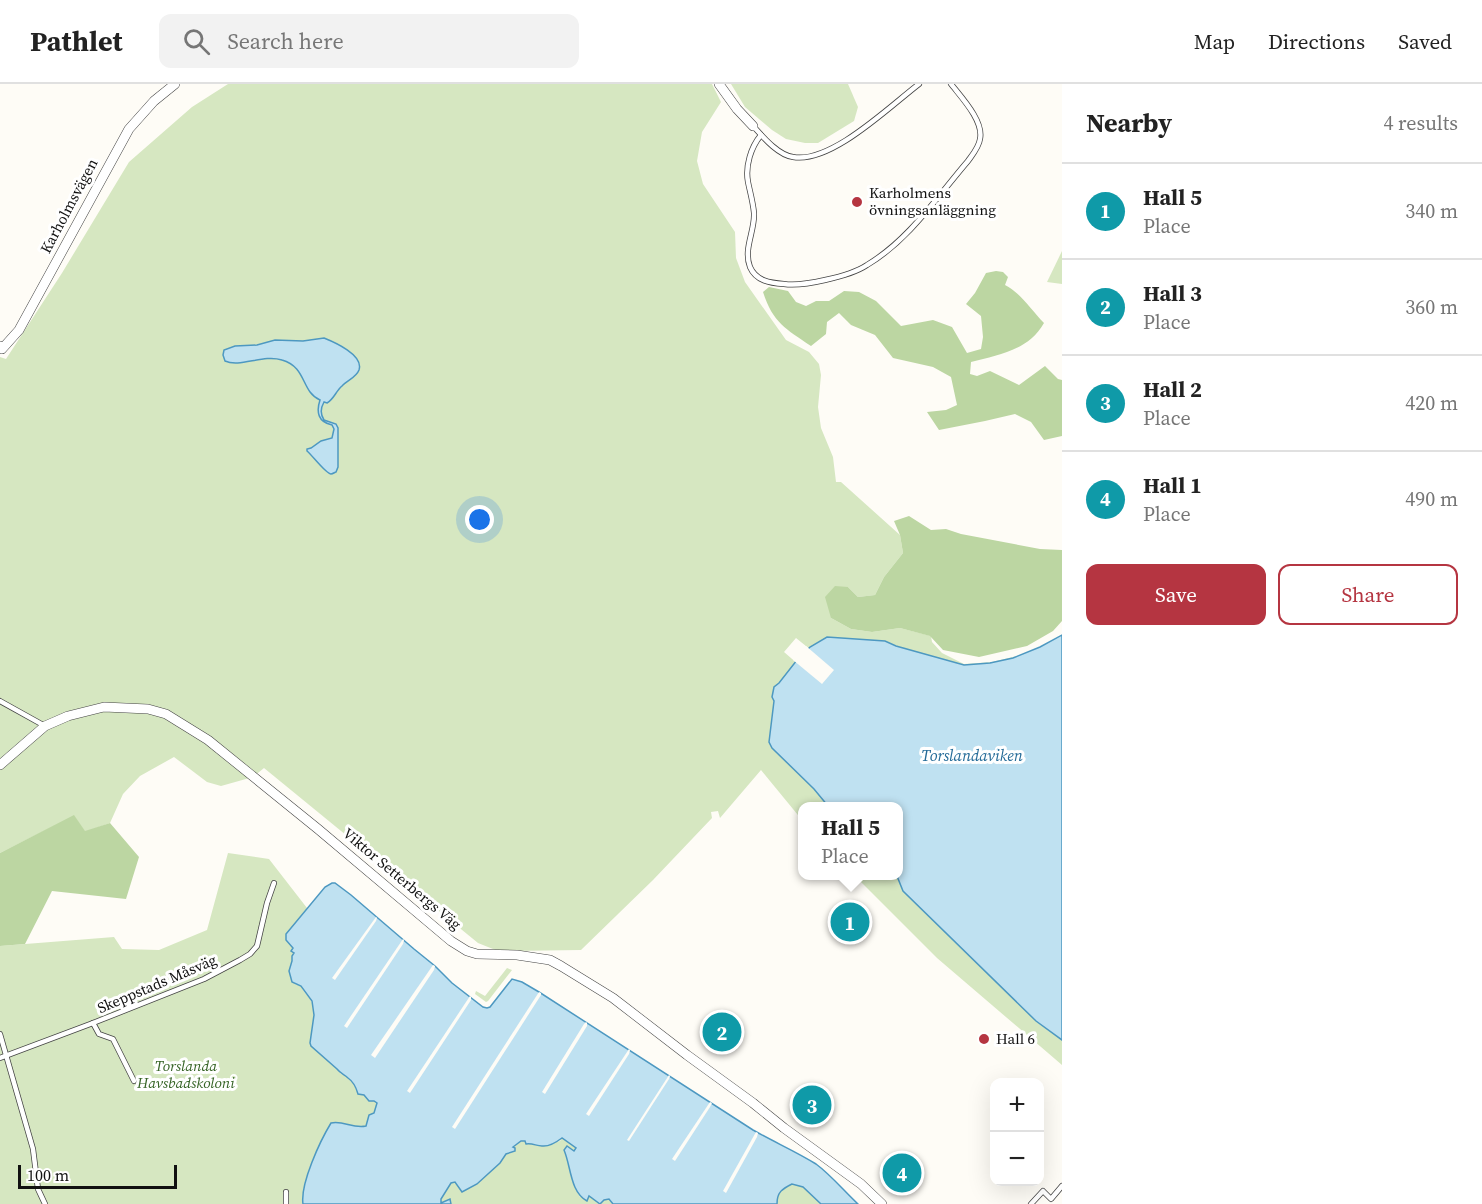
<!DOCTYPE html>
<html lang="en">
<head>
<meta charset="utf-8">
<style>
  :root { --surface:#fff; --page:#f2f2f2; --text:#222; --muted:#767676; --line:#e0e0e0; --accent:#b53541 }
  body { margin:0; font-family:"Source Serif 4",serif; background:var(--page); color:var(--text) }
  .controls { position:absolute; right:18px; bottom:18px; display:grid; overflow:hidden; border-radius:12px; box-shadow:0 6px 24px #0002 }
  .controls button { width:54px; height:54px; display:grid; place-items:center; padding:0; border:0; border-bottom:2px solid var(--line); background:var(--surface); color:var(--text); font:30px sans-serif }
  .scale { position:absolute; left:18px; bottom:15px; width:159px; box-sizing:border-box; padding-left:6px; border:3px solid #111; border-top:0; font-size:16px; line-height:21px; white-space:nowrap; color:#111; -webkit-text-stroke:4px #fff; paint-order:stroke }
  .you { position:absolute; left:480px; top:436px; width:21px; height:21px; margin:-15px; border:4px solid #fff; border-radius:50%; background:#1a73e8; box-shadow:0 0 0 9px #1a73e833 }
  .badge { display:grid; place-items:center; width:39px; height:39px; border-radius:50%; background:var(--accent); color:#fff; font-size:20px; font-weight:700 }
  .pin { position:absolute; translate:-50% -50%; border:3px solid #fff; box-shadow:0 2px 6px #0006 }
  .popup { position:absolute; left:798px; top:718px; width:105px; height:78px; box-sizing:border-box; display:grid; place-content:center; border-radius:12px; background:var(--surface); filter:drop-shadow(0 2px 4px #0005); font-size:20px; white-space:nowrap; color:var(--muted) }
  .popup b { font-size:22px; color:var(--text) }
  .popup::after { content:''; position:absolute; left:50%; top:100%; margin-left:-12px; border:12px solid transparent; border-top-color:var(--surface) }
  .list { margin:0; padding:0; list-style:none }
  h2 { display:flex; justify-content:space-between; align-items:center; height:78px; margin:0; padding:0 24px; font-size:26px }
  h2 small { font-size:20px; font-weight:400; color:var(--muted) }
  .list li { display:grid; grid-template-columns:39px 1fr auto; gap:18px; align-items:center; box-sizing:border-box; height:96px; padding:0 24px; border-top:2px solid var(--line) }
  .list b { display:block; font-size:22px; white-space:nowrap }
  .list p { margin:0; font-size:20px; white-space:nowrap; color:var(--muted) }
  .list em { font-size:20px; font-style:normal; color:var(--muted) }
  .actions { display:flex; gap:12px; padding:18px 24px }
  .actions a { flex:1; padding:14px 0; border:2px solid var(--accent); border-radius:12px; text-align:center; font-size:21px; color:var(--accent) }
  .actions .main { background:var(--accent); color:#fff }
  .icon { flex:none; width:33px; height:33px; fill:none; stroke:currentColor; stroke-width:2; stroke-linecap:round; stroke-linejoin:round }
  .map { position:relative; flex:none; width:1062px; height:1120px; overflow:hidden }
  header { display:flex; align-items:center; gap:36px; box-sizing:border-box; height:84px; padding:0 30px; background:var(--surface); border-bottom:2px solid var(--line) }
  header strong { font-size:28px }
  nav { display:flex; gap:33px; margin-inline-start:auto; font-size:21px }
  .search { width:420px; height:54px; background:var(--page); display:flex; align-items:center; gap:15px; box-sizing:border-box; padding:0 21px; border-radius:12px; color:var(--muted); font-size:22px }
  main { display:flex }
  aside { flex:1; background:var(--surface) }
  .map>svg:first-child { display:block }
</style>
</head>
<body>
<header>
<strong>Pathlet</strong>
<div class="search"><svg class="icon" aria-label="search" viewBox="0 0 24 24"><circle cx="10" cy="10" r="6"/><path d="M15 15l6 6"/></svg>Search here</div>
<nav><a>Map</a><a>Directions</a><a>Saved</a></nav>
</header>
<main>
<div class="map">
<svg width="1062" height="1120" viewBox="0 0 1062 1120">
  <rect width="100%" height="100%" fill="#fefcf6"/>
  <g fill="#d6e7c1">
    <path d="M228 0H712L721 18 702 48 697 77 703 100 735 148 736 174 745 198 786 256 809 268 819 280 821 291 818 323 821 344 833 373 836 398H841L900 451 903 469 884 493 875 511 858 513 848 503 831 534 851 545 872 548 900 544 931 552 932 558 942 569 964 580 992 578 1034 568 1011 583 822 575 796 554 784 568 806 587 814 705 828 722H802V736L761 686 720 734 718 727 711 728 712 734 653 796 581 866 498 867 478 859 264 684 253 693 221 702 207 698 174 673 140 692 123 710 110 739 85 748 74 732 0 769V273L6 275 62 189 129 78 192 23Z"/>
    <path d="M731 0H848L858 23 854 37 818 59H805L786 55 772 46 745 23Z"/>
    <path d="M1062 167V200L1047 198Z"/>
    <path d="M228 769 269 775 307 824 286 851 293 865 294 869 289 887 295 900 301 902C303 908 310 913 312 919 317 931 312 946 310 958L311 962 337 985 341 990 347 992 354 1000 356 1005 377 1019 374 1029 369 1031 366 1042 358 1044 331 1040C320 1057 300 1100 303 1120H0V862L114 853 122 865 159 866 207 846Z"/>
    <path d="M855 792H897L904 807 1036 937 1062 956V981L937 874Z"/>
    <path d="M507 884 512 886 488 917 486 918 475 910 476 907 485 912Z"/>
    <path d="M562 1054 576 1064 575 1067 564 1066 568 1075 572 1096 580 1113 588 1112 604 1116 609 1115 613 1120H440L441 1115 451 1099 455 1098 477 1100 500 1079 506 1070 514 1067 513 1063 521 1057H525L526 1060C533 1059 539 1061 546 1061 551 1061 555 1058 560 1057Z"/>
    <path d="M792 1100 803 1103 821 1120H777C777 1108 782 1105 792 1100Z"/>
  </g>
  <g fill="#bcd6a2">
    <path d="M996 187 1003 188 1008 193 1005 201C1022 210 1031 226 1044 239 1029 266 999 271 971 278L970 290 977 292 990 287 1019 301 1045 282 1058 295 1062 296V352L1044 356 1031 338 1015 330 985 337 939 346 927 328 946 326 957 321 951 293 933 283 893 274 875 251 851 241 839 229 827 238 826 250 811 262C786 245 773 239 763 208L769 203 788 207 796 218 806 222 816 217H829L844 207 859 208 876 217 901 242 933 236 952 243 967 269 981 265 983 253 981 232 966 220 975 209 986 189Z"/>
    <path d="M909 432 931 446 946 445 961 450 1040 465 1062 466V537L1053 547 1027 562 979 573 943 566 930 552 900 544 872 548 851 545 831 534 825 513 835 502 848 503 858 513 875 511 884 493 903 469 900 451 894 437Z"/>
    <path d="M74 731 85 747 110 739 139 773 126 815 52 807 25 860 0 862V769Z"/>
  </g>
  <g fill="#bfe1f1" stroke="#4d98c1" stroke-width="1.5">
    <path d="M324 254C334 258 364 271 359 286 356 294 347 296 342 302 336 307 334 315 327 319L324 318C320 325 320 330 324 336L336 340 338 344V383L336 388C335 388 333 390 331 390 326 390 312 371 307 367V365L311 364 321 357 332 354 334 345 332 341C318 338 316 328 320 316 301 308 307 283 282 276 263 270 240 284 225 277L223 271 224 266 235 262 257 261 275 256 303 257Z"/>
    <path d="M1062 551V956L1036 937 903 807 897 792 898 722H828L814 705 772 664 769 658 774 617 772 613 774 603 779 599 797 576 810 563 827 553 885 557 896 562 964 581 990 579 1013 574 1040 563Z"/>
    <path d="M332 799H335L351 811 414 865 435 882 452 899 483 923 487 924 490 923 512 895 522 898 539 908 753 1046C774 1058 795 1067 816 1080 831 1091 844 1107 858 1120H821L803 1103 792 1100C782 1105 777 1108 777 1120H613L609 1115 604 1116 600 1120 589 1112 587 1117C570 1108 571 1082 564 1066L567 1062 574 1067 576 1064 562 1054C558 1057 549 1063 542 1062 536 1062 533 1059 526 1060L525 1057H521L513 1063 515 1064V1067L506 1070 500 1079 477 1100 462 1108 455 1098 451 1099 441 1115V1119L450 1115 451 1120H303C300 1100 320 1057 331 1039 343 1036 353 1045 366 1042L369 1031 374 1029 377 1019 374 1017H369L364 1011 358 1010C356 1003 354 998 348 994 344 990 341 990 337 985L311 962 310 959 314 931 312 917 301 902 292 898 289 887 292 877V872L294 869 291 867 293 864 286 856V850L325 803Z"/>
  </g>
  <g fill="#fefcf6">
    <path d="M806 562 834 586 822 600 793 576Z"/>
    <path d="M376 833 377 834 376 837 335 896 332 894Z"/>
    <path d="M403 855 404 856 403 860 347 944 344 942Z"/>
    <path d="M433 881 435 882 434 886 375 974 371 971Z"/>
    <path d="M539 908 541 909V911L455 1045 452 1043Z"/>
    <path d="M470 912 471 913V916L410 1009 407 1007Z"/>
    <path d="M586 938 587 939V942L545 1010 542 1008 584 940Z"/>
    <path d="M629 965 630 966 629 970 589 1032 586 1030Z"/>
    <path d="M669 991 670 992 669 995 629 1057 627 1056Z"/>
    <path d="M710 1018 712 1019 710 1023 675 1077 672 1075Z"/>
    <path d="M756 1048 758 1049 757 1053 726 1109 723 1107Z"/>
  </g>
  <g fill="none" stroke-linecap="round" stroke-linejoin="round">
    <g stroke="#444" stroke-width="6">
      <g id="service">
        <path d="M753 42C763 53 778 71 793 73 831 80 890 22 919 0"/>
        <path d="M761 51C751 63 745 82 748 98 750 108 753 118 754 129 755 147 743 165 750 183 756 197 770 199 784 200 798 202 812 199 825 196 839 193 855 189 867 181 909 156 937 113 968 77 973 70 979 63 980 55 984 37 961 13 951 0"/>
        <path d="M0 617 45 642"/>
        <path d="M93 939 99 950 113 955 134 997"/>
        <path d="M0 950 33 1065 38 1105 45 1120"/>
        <path d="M0 974 93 939 204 895 240 876 250 870 257 862 267 819 274 799"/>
        <path d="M286 1120V1108"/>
        <path d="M1031 1120 1043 1107 1051 1115 1062 1102"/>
      </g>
    </g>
    <g stroke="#444" stroke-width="10">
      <g id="minor">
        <path d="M719 0 737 25 753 42"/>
        <path d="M0 262 2 265 19 246 129 45 154 17 175 0"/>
        <path d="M0 681 45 642 68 632 104 623 148 625 166 630 208 656 318 745 451 857 467 867 477 870 517 871 550 876 561 882 613 914 687 971 753 1019 784 1044 861 1100 882 1120"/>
      </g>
    </g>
    <use href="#service" stroke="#fff" stroke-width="4.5"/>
    <use href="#minor" stroke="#fff" stroke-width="9"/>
  </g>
  <g fill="#b53541" stroke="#fff" stroke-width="2">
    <circle cx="857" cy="118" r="6"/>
    <circle cx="984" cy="955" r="6"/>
  </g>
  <g text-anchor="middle" stroke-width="6" stroke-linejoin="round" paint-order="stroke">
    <g font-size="15" fill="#111" stroke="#fff" text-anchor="start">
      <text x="869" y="114">Karholmens<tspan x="869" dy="17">övningsanläggning</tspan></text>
      <text x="996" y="960">Hall 6</text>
    </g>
    <g font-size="15" fill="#111" stroke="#fff">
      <text transform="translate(69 122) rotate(-62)" y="5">Karholmsvägen</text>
      <text transform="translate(402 795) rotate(40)" y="5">Viktor Setterbergs Väg</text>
      <text transform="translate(157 900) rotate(-23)" y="5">Skeppstads Måsväg</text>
    </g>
    <g font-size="15" font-style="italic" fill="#366426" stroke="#fff">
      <text x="186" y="987">Torslanda<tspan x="186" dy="17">Havsbadskoloni</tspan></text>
    </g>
    <g font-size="16" font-style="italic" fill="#246b98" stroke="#fff">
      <text x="972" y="677">Torslandaviken</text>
    </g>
  </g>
</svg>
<div class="controls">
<button>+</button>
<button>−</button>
</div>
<div class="scale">100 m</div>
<div class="you"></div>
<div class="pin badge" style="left:850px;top:838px;background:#0f9aa8">1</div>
<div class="popup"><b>Hall 5</b>Place</div>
<div class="pin badge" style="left:722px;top:948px;background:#0f9aa8">2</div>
<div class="pin badge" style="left:812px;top:1021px;background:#0f9aa8">3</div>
<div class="pin badge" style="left:902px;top:1089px;background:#0f9aa8">4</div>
</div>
<aside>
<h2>Nearby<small>4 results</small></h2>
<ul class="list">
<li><span class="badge" style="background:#0f9aa8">1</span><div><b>Hall 5</b><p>Place</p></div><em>340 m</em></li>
<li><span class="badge" style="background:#0f9aa8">2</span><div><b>Hall 3</b><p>Place</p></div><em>360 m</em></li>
<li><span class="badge" style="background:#0f9aa8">3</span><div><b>Hall 2</b><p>Place</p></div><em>420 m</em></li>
<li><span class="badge" style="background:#0f9aa8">4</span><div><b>Hall 1</b><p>Place</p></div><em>490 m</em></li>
</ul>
<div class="actions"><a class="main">Save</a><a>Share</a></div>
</aside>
</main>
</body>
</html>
